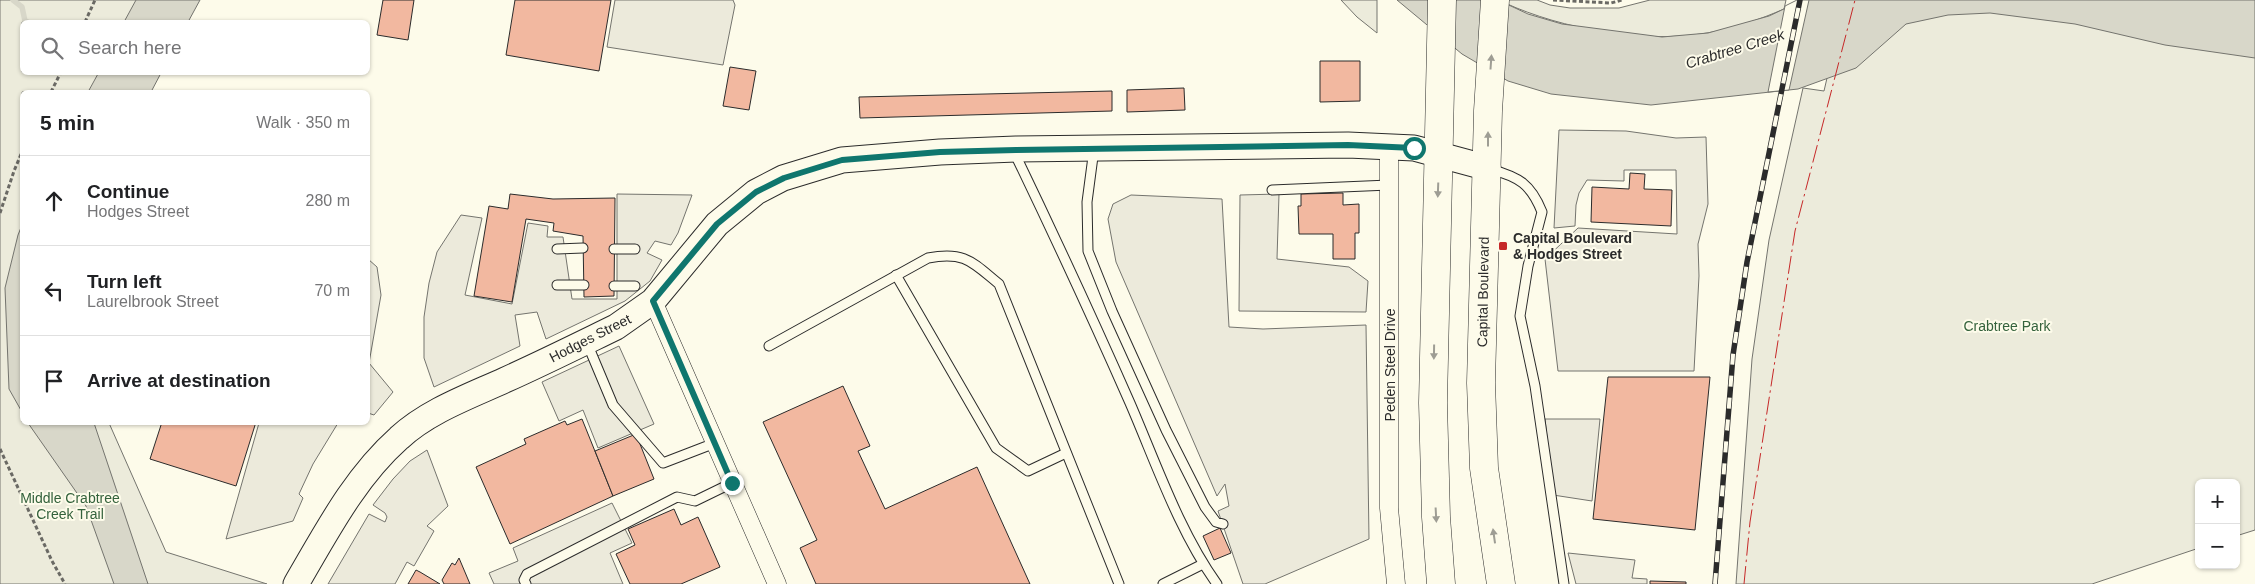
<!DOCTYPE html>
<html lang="en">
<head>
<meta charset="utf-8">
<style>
  :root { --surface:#fff; --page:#f2f2f2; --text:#202124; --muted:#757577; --line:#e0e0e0 }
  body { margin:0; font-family:Helvetica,sans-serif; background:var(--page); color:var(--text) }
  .controls { position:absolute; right:15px; bottom:15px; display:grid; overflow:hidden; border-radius:8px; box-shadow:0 1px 4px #0004 }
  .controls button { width:45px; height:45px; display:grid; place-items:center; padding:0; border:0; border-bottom:1px solid var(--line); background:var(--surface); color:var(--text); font:25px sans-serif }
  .stop { position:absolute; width:15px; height:15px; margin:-11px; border:4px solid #0f766e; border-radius:50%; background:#fff }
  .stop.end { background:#0f766e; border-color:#fff; box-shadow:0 1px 5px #0008 }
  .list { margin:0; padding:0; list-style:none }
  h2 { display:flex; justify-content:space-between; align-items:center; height:65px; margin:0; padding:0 20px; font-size:21px }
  h2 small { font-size:16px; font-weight:400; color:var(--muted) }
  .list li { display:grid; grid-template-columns:32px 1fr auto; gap:15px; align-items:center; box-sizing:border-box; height:90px; padding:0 20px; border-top:1px solid var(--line) }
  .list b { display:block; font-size:19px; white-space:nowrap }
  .list p { margin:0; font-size:16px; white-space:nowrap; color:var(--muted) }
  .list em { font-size:16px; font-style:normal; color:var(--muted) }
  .icon { flex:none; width:28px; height:28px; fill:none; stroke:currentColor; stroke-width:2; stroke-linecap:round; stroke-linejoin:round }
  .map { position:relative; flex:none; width:2255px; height:584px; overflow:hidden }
  .search { position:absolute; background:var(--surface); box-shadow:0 1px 4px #0004; left:20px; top:20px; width:350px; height:55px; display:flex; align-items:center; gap:12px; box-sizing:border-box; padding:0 18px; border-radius:8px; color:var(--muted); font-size:19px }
  .panel { position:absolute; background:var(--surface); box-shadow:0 1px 4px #0004; left:20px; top:90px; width:350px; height:335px; border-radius:8px }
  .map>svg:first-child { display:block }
</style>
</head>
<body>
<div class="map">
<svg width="2255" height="584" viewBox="0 0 2255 584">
  <rect width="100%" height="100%" fill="#fdfbea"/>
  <g fill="#ecebdb" stroke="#74746e">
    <path d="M0 0H161L149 22H22V72L122 73 120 92H22V422L109 423 166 552 267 584H0Z"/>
    <path d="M1341 0H1377V33L1357 17Z"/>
    <path d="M1505 0H1537L1550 5 1570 8H1619L1650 0H1786L1784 9C1761 19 1733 29 1707 33 1645 44 1562 29 1505 3Z"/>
    <path d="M1845 0H2255V530L2236 536V483H2199V548L2092 584H1736L1752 359 1769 240 1803 88 1824 91Z"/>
  </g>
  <g fill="#eceadb" stroke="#74746e">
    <path d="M615 0H733L735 5 723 65 607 47Z"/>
    <path d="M1559 130 1626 131 1676 138 1706 137 1708 204 1698 244 1699 276 1694 371H1558L1545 259 1578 228 1677 234 1676 170H1624V181L1587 180 1579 193 1576 205 1575 226 1554 228Z"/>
    <path d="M617 194 692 195 678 233 671 245 655 241 647 253 662 260 650 281 625 301 546 339 537 312 515 315 520 346 434 387 424 358V317L429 283 437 252 461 215 482 218 465 295 512 304 528 223 548 226 547 237H563L572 299H617Z"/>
    <path d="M1279 194 1277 259 1349 267 1368 281 1366 312 1239 311 1240 195Z"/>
    <path d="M1131 195 1222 199 1229 327 1263 329 1366 325 1369 539 1265 584H1243L1218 511 1229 506 1225 484 1217 496 1116 262 1108 219 1113 204Z"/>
    <path d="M368 259 377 267 381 295 369 363 393 392 374 415 368 413Z"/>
    <path d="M619 346 654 424 598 448 583 410 559 421 542 382Z"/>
    <path d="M1545 419H1600L1592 501 1553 495Z"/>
    <path d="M259 423H338L313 464 299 494 303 498 293 521 226 539Z"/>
    <path d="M427 450 448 506 427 526 434 531 414 566 407 562 395 584H328L369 514 385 522 387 517 385 513 373 505 393 479 410 461Z"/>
    <path d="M612 503 632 543 610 553 623 584H494L489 573 518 561 513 548Z"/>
    <path d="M1568 553 1635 560 1632 578 1647 579V584H1576Z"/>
  </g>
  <g fill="#d8d7c9" stroke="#74746e">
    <path d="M136 0H200L188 22H124Z"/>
    <path d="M1397 0H1498L1528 14 1562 24 1662 37 1708 33 1769 16 1803 0H2255V58L2165 45 2075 24 1990 13 1948 15 1906 24 1856 68 1798 89 1651 105 1551 94 1508 81 1462 54Z"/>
    <path d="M99 72H161V73L151 92H88Z"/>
    <path d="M22 225V412L9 389 5 288 18 235Z"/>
    <path d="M28 423H94L148 584H114L86 506Z"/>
  </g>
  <path fill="#fdfbea" stroke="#74746e" d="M1797 0H1809L1789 90 1768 92 1785 6Z"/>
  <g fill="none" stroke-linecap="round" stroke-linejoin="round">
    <path stroke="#d8d7c9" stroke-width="5.5" d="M13 0 22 7 25 21 28 22"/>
  </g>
  <g fill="#f2b8a0" stroke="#2b2b2b">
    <path d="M383 0H414L408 40 377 35Z"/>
    <path d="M515 0H611L599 71 506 55Z"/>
    <path d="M1320 61H1360V101L1320 102Z"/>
    <path d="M730 67 756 71 749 110 723 106Z"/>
    <path d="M1184 88 1185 110 1127 112V90Z"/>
    <path d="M1112 91V111L860 118 859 97Z"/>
    <path d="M1630 173 1645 174 1644 189 1672 190 1671 226 1591 222 1592 187 1629 189Z"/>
    <path d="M1343 193V205L1359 204V233H1355V259H1333V234H1299L1298 206H1301V194Z"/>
    <path d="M510 194 553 199 615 198 614 296 584 297 583 236 553 231 554 223 526 219 512 302 474 296 489 206 508 209Z"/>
    <path d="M1608 377H1710L1695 530 1593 519Z"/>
    <path d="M843 386 870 446 858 451 885 509 977 467 1030 584H816L800 548 817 540 763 422Z"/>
    <path d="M582 419 613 496 510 544 476 467 526 444 524 439 565 421 567 425Z"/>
    <path d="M162 422H256L236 486 150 459Z"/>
    <path d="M636 434 654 479 613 496 595 451Z"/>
    <path d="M674 509 681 525 698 517 720 567 681 584H630L616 554 635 545 628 529Z"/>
    <path d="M1220 528 1231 553 1214 560 1203 536Z"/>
    <path d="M459 558 470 584H444L442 580 452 563 455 565Z"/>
    <path d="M416 570 420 572 440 584H408Z"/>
    <path d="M1650 581 1686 582V584H1650Z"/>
  </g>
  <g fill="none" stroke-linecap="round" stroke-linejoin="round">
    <g stroke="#2b2b2b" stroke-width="11">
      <g id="lane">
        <path d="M1094 149 1087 202 1088 251 1112 311 1166 430 1205 507 1216 522 1223 524"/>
        <path d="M1014 152C1054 235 1093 319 1130 403 1156 463 1179 531 1217 584"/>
        <path d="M1490 169C1519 177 1531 184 1542 212L1528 266 1520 316 1535 386 1564 584"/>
        <path d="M1272 190 1389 185"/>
        <path d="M557 249 583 248"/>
        <path d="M614 249H635"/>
        <path d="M896 275 996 448 1028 471 1066 453"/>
        <path d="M557 285H584"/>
        <path d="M614 286H635"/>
        <path d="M587 343 613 405 663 463 715 443"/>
        <path d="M769 346 928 258C965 251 972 262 999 284L1119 584"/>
        <path d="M526 584 524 580 527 574 677 497 695 501 732 483"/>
        <path d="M1163 584 1203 564"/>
      </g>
    </g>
    <g stroke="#2b2b2b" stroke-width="19">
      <g id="street">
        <path d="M1389 145V508L1396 584"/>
        <path d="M653 301 777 584"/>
      </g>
    </g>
    <g stroke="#2b2b2b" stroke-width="27">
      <path id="secondary" d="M296 584C326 533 354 478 399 438 428 411 470 396 505 380 543 363 579 345 616 327L653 301 717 224 756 192 783 178 842 160 940 152 1016 149 1348 145 1414 148 1488 168"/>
    </g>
    <g stroke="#2b2b2b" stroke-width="29">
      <g id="primary">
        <path d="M1495 0 1488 111 1481 383 1484 468 1501 584"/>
        <path d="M1441 584 1436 517 1433 403 1442 0"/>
      </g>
    </g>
    <g stroke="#6a6964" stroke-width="3" stroke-dasharray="4 2.5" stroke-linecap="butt">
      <path d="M1553 0 1611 3 1622 0"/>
      <path d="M85 22 95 0"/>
      <path d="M51 92 61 72"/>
      <path d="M0 213 14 171 22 152"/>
      <path d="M0 449 52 561 65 584"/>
    </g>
    <use href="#lane" stroke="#fdfbea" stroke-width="9"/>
    <use href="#street" stroke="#fdfbea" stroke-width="18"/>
    <use href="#secondary" stroke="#fdfbea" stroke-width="25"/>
    <use href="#primary" stroke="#fdfbea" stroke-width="28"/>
    <g stroke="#2b2b2b" stroke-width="5.5">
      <path id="rail" d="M1715 584 1733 355 1747 262 1800 0"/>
    </g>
    <use href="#rail" stroke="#fdfbea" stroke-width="4" stroke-dasharray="11" stroke-linecap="butt"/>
    <path stroke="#c62828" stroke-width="1" stroke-dasharray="18 4 2.5 4" stroke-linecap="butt" d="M1744 584 1750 522 1795 231 1855 0"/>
  </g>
  <defs><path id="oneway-solid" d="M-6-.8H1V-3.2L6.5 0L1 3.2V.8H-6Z" transform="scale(1.25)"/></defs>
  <g fill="#9e9d94">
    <use href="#oneway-solid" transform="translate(1491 62) rotate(-86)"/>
    <use href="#oneway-solid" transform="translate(1488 139) rotate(-90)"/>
    <use href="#oneway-solid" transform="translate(1438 190) rotate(92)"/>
    <use href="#oneway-solid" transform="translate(1434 352) rotate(91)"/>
    <use href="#oneway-solid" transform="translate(1436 515) rotate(87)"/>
    <use href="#oneway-solid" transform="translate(1494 536) rotate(-98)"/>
  </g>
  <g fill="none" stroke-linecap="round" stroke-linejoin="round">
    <path stroke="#0f766e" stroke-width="6" d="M732 483 653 301 717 224 756 192 784 178 842 160 940 152 1016 150 1348 145 1414 148"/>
  </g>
  <rect fill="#c62828" stroke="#fdfbea" stroke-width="2" x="1498" y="241" width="10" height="10" rx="2.5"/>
  <g text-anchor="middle" stroke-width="4" stroke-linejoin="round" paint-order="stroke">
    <g font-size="14" font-weight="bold" fill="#2b2b2b" stroke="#fdfbea" text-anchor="start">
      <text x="1513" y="243">Capital Boulevard<tspan x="1513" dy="16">&amp; Hodges Street</tspan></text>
    </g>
    <g font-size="14" fill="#2b2b2b" stroke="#fdfbea">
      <text transform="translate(1483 292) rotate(-89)" y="5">Capital Boulevard</text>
      <text transform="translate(590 338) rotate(-27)" y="5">Hodges Street</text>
      <text transform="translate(1390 365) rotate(-90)" y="5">Peden Steel Drive</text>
    </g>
    <g font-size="14" fill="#34623c" stroke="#fdfbea">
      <text x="2007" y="331">Crabtree Park</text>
      <text x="70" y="503">Middle Crabtree<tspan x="70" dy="16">Creek Trail</tspan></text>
    </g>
    <g font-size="15" font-style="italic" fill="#2b2b2b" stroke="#fdfbea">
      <text transform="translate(1735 49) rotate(-17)" y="5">Crabtree Creek</text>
    </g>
  </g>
</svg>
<div class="controls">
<button>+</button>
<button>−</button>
</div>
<div class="stop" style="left:1414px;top:148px"></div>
<div class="stop end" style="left:732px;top:483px"></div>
<div class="search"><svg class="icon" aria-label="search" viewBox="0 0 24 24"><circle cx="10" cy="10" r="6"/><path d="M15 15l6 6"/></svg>Search here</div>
<section class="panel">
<h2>5 min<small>Walk · 350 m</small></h2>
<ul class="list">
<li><svg class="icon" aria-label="ahead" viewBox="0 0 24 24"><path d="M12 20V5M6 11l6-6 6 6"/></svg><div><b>Continue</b><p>Hodges Street</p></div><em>280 m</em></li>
<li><svg class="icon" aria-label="left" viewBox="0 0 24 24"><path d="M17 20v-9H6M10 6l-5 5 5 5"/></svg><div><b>Turn left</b><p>Laurelbrook Street</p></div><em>70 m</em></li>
<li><svg class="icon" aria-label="arrive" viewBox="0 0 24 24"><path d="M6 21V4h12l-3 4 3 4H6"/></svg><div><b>Arrive at destination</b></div></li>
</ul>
</section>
</div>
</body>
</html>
